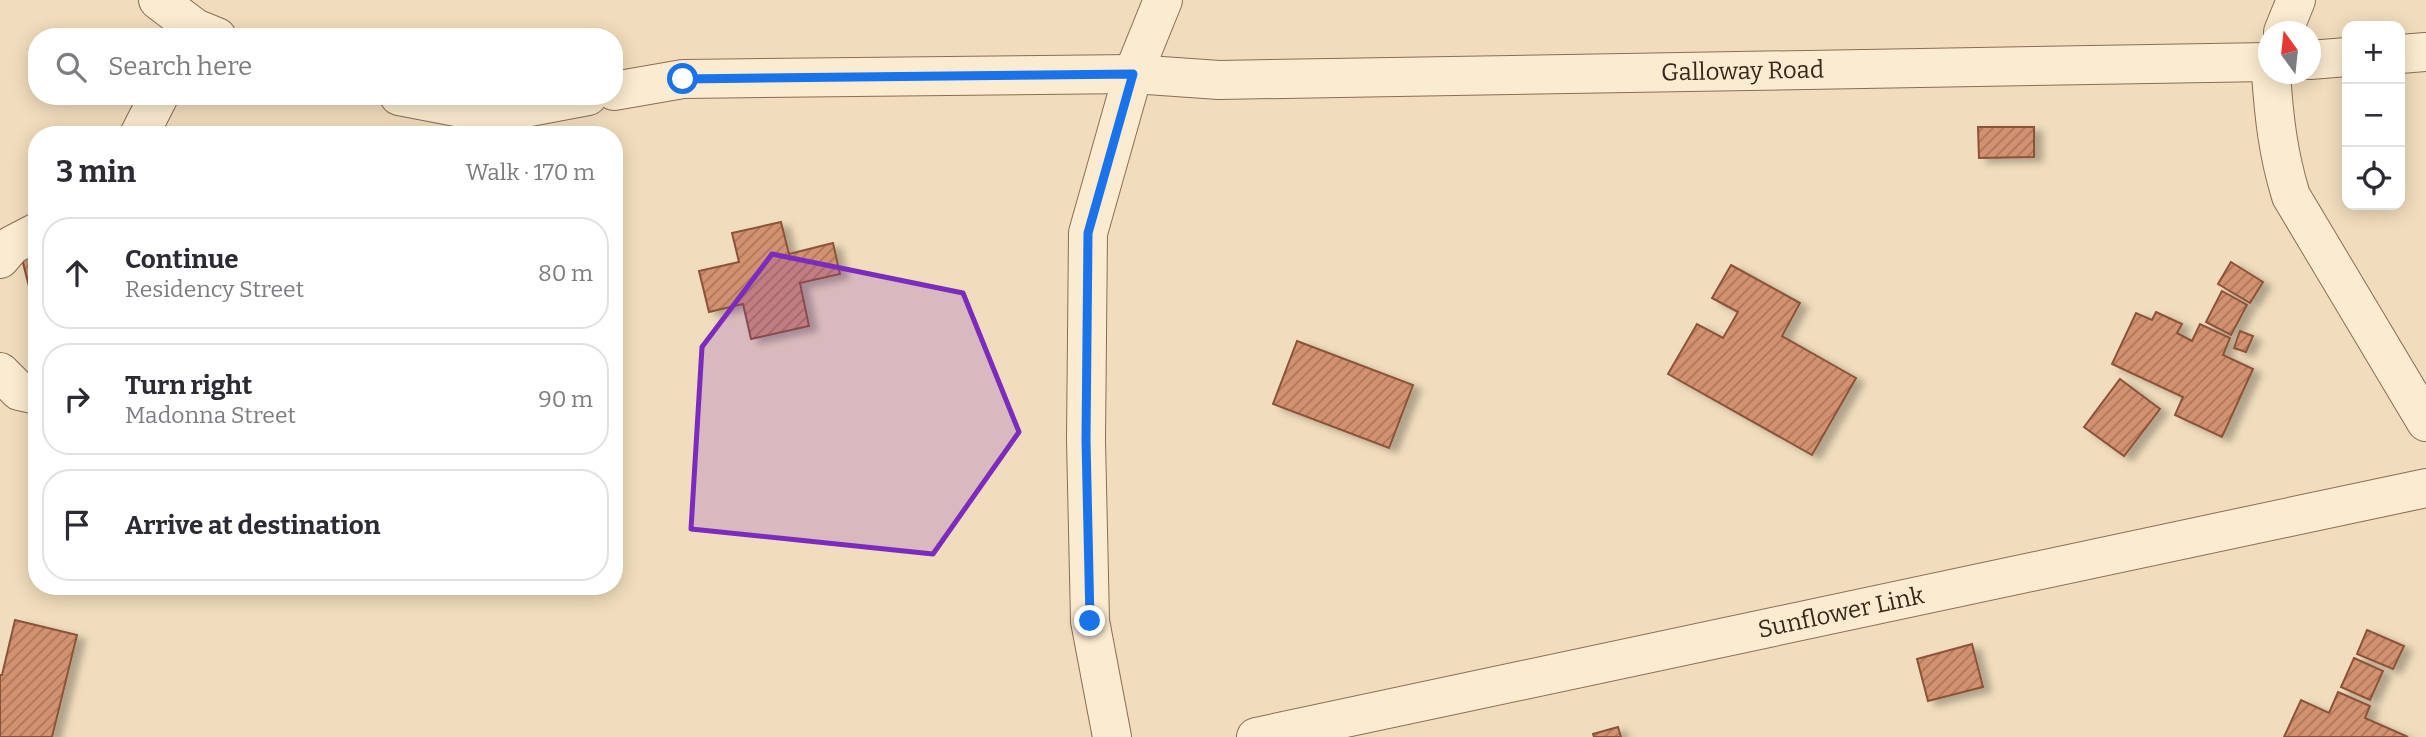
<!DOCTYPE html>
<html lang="en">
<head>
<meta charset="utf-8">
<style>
  :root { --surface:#fff; --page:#f7f7f7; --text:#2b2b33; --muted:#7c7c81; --line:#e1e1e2 }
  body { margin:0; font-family:Bitter,serif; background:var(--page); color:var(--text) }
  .controls { position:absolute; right:21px; top:21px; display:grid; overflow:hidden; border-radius:14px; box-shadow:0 4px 18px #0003 }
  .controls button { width:63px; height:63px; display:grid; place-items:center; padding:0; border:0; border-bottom:2px solid var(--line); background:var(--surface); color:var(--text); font:35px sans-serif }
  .compass { position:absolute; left:2258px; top:21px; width:63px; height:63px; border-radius:50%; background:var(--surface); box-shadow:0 4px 18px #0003; rotate:345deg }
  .stop { position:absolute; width:21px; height:21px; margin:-16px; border:5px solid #1a73e8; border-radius:50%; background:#fff }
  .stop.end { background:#1a73e8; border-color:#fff; box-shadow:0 2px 7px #0008 }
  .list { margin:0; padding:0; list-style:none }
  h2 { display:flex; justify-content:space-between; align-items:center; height:91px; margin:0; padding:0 28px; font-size:30px }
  h2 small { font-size:23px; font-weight:400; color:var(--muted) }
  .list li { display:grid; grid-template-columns:46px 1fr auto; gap:21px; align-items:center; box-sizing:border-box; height:112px; margin:0 14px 14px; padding:0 14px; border:2px solid var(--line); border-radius:28px }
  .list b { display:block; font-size:26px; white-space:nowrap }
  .list p { margin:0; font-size:23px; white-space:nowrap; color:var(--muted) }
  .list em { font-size:23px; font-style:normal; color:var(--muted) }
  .icon { flex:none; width:38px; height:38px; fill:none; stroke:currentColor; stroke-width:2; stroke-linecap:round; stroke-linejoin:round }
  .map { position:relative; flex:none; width:2426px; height:737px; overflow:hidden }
  .search { position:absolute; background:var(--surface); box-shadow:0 4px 18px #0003; left:28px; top:28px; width:595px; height:77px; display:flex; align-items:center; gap:18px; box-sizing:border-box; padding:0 24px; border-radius:28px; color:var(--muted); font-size:26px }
  .panel { position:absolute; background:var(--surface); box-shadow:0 4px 18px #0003; left:28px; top:126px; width:595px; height:469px; border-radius:28px }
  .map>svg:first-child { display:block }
</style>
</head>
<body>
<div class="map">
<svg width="2426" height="737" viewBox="0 0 2426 737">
  <defs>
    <pattern id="building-hatch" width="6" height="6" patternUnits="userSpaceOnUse" patternTransform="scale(1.75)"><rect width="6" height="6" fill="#d29170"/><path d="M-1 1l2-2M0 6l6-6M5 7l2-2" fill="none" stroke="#ab765b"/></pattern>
    <filter id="shadow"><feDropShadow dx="8" dy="4.5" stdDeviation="3.5" flood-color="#0004"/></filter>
  </defs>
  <rect width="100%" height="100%" fill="#f1ddbd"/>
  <g fill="url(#building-hatch)" stroke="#8b5339" stroke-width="2" filter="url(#shadow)">
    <path d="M1978 127H2034V157L1979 158Z"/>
    <path d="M781 222 789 254 833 243 840 274 800 283 809 326 751 339 743 304 709 312 699 271 739 262 732 233Z"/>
    <path d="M37 255V318L22 259Z"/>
    <path d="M2231 262 2263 282 2250 303 2218 284Z"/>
    <path d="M1731 265 1800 303 1782 336 1856 378 1812 455 1668 374 1697 324 1723 338 1738 312 1712 298Z"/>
    <path d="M2222 291 2247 305 2231 335 2206 322Z"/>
    <path d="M2156 312 2182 324 2177 333 2192 341 2200 324 2230 338 2223 355 2253 369 2222 437 2175 415 2183 397 2112 364 2136 313 2152 320Z"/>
    <path d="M2240 331 2253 336 2246 352 2234 348Z"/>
    <path d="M1297 341 1413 385 1389 448 1273 404Z"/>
    <path d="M2120 379 2160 409 2124 456 2084 427Z"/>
    <path d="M15 620 77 635 52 737H0V675H2Z"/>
    <path d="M2367 630 2404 646 2393 669 2357 654Z"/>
    <path d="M1972 644 1983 687 1928 701 1917 659Z"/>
    <path d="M2354 658 2383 671 2370 700 2341 687Z"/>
    <path d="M2338 692 2370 706 2365 718 2408 737H2284L2301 700 2329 713Z"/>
    <path d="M1618 727 1621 737H1594L1593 734Z"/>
  </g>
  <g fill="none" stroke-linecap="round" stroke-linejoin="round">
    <g stroke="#8a6d55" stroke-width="40">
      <g id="minor">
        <path d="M158 0 195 28 217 37"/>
        <path d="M2283 32 2296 0"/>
        <path d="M2400 54 2426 52"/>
        <path d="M2310 60 2347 57"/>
        <path d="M2271 74C2274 117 2278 154 2291 196L2426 422"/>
        <path id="s1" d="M614 91 683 79 1133 74 1219 80 2268 62"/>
        <path d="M399 96 493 114 588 96"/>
        <path d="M139 135 159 96"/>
        <path d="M0 259 12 245 37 232"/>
        <path d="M0 372 19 391 37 395"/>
        <path d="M1112 737 1090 621 1086 440 1088 233 1133 74 1163 0"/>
        <path id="s2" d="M1256 737 2426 488"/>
      </g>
    </g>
    <use href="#minor" stroke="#fbebd0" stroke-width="38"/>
  </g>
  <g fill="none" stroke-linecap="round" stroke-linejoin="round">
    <path stroke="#1a73e8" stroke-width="9" d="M683 79 1133 74 1088 233 1086 440 1090 621"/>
  </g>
  <path fill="#7b2cbf" fill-opacity="0.2" stroke="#7b2cbf" stroke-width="5" stroke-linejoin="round" d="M772 254 963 293 1019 432 933 554 691 529 702 347Z"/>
  <g text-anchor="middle" stroke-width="6" stroke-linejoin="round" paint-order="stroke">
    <g font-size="24" fill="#38271b" stroke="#f8e8cd">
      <text dy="8" stroke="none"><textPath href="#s1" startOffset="1130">Galloway Road</textPath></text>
      <text dy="8" stroke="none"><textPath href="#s2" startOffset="598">Sunflower Link</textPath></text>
    </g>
  </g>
</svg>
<div class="controls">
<button>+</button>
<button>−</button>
<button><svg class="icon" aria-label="locate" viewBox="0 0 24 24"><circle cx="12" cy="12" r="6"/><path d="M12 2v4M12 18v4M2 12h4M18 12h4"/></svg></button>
</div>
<svg class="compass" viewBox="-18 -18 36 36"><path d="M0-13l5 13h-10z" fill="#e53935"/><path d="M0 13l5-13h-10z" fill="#7c7c81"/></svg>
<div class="stop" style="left:683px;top:79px"></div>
<div class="stop end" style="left:1090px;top:621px"></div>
<div class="search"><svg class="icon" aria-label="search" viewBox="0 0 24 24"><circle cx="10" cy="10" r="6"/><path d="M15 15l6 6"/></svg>Search here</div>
<section class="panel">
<h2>3 min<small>Walk · 170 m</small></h2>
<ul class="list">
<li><svg class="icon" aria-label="ahead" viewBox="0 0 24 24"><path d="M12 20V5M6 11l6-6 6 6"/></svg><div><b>Continue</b><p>Residency Street</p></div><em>80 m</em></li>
<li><svg class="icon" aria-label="right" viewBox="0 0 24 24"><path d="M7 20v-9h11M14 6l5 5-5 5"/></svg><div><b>Turn right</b><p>Madonna Street</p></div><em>90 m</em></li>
<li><svg class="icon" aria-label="arrive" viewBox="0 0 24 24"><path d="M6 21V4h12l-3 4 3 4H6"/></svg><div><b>Arrive at destination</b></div></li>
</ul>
</section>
</div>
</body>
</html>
